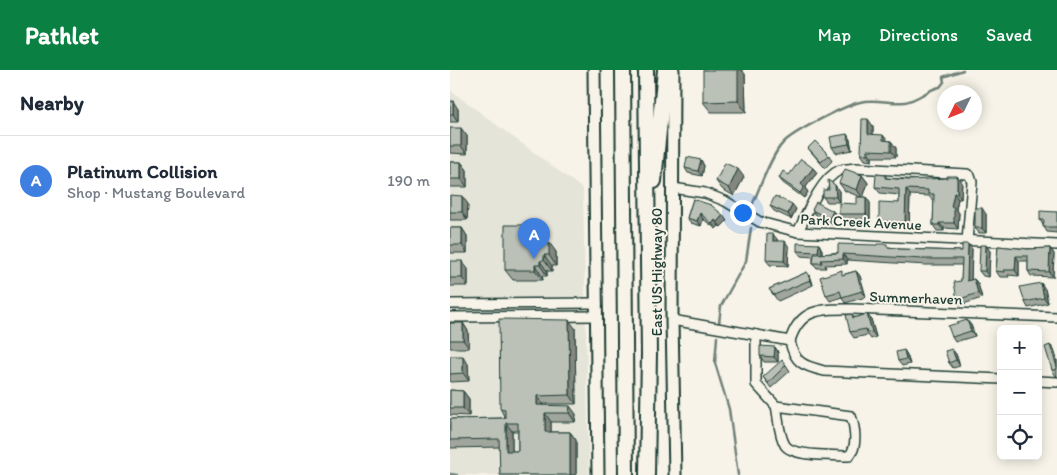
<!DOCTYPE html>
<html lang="en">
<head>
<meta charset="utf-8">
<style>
  :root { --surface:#fff; --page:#f2f2f3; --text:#1f2937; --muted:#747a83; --line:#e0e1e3; --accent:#0b8043 }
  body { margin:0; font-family:Itim,sans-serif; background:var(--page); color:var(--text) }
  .controls { position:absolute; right:15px; bottom:15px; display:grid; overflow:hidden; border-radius:8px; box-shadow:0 2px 12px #0003 }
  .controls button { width:45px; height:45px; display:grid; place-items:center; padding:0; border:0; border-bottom:1px solid var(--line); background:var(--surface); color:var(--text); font:25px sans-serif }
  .compass { position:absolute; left:487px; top:15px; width:45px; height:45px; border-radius:50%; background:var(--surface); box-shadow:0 2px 12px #0003; rotate:227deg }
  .you { position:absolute; left:292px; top:142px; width:18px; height:18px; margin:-12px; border:4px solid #fff; border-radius:50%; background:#1a73e8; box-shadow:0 0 0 8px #1a73e833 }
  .badge { display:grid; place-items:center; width:32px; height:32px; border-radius:50%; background:var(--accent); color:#fff; font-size:16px; font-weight:700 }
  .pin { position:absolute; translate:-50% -41px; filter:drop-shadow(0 1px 2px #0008) }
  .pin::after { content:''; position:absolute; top:26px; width:18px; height:15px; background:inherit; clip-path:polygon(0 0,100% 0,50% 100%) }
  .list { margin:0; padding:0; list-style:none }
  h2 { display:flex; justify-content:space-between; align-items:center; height:65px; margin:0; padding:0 20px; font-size:21px }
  h2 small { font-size:16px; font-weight:400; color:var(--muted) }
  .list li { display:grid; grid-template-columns:32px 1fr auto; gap:15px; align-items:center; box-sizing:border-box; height:90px; padding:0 20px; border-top:1px solid var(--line) }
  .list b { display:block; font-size:19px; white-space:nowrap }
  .list p { margin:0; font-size:16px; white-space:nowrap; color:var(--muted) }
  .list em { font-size:16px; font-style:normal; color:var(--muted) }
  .icon { flex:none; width:28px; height:28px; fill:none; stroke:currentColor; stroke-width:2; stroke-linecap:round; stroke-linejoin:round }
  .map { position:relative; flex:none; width:607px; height:405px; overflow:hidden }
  header { display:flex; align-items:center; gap:30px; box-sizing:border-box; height:70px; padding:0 25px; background:var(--accent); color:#fff }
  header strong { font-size:24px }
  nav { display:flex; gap:28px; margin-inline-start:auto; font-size:18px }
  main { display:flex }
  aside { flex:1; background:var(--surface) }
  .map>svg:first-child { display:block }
</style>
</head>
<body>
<header>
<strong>Pathlet</strong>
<nav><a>Map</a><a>Directions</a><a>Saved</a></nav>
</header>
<main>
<aside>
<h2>Nearby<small></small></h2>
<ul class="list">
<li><span class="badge" style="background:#3f7fe0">A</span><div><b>Platinum Collision</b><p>Shop · Mustang Boulevard</p></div><em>190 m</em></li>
</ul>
</aside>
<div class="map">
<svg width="607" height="405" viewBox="0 0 607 405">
  <rect width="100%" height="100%" fill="#f7f3e8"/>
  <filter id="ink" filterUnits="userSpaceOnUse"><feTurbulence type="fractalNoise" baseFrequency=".02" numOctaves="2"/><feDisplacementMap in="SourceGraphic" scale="10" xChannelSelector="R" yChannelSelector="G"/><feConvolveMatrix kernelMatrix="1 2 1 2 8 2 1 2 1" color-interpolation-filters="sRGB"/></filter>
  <g filter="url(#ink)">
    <path fill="#e5e4d9" d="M0 20 133 119 139 405H0Z"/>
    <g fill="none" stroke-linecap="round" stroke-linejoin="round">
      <g stroke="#6f8077" stroke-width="2.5">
        <path d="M301 138C308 122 321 85 333 73 343 62 394 36 410 32 424 28 440 34 455 32 468 30 478 19 490 17L494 12 493 7 513 0"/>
        <path d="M269 253 271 236 296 191 301 158"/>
        <path d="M267 267 265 293 279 339 288 405"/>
        <path d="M0 404 7 405"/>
      </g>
      <g stroke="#1f3d34" stroke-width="12">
        <g id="minor">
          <path d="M223 118 255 123 275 131 310 152 348 162 607 175"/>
          <path d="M348 162C356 145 371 108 390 100 394 99 400 99 405 98L517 104 520 106 522 112 517 171"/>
          <path d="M0 234 147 233"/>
          <path d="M0 247 147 246"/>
          <path d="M222 250 340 271C344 293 354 296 374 301L551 309"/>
          <path d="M306 265V314L326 336 401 346C405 357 408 377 399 386 386 385 342 387 335 375 328 363 329 349 326 336"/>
          <path d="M340 271C350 237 373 239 403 239L607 247"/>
          <path d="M588 311 607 312"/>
        </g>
      </g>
      <g stroke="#1f3d34" stroke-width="15">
        <g id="major">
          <path d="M144 0 148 405"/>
          <path d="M223 0 222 250 225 405"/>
        </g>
      </g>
      <g stroke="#1f3d34" stroke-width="18">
        <g id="highway">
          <path d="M173 0 176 405"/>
          <path d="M196 0 199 284 197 405"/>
          <path d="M204 111 215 0"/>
        </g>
      </g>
      <use href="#minor" stroke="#f7f3e8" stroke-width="9"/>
      <use href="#major" stroke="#f7f3e8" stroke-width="11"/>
      <use href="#highway" stroke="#f7f3e8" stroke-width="14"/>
    </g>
    <g fill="#a1a69d" stroke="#1f3d34" fill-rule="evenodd">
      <path d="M295 4 296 42H261L253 32Z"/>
      <path d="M0 31 8 39V52H0Z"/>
      <path d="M423 56V64L437 71H441L446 78V87H422V91L415 90 411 84Z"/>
      <path d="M0 58 17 66V84L0 83Z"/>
      <path d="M397 64 400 70 402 80 386 83 382 77Z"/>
      <path d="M358 78 379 85 382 91 375 98 362 83Z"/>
      <path d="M251 90 254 96 252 106 238 103 235 98Z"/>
      <path d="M0 92H11L17 100V117H0Z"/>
      <path d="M363 98 367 103 355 118 358 122 354 128 333 113 329 108Z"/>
      <path d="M412 105 418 113 413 127H416L420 133V149L393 150 389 144 407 134 411 127 395 121 389 113Z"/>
      <path d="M435 105 437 108 512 112 511 129H508L506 139 509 143 508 159 494 158V161H487L483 155 484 130H482L479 126 460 125 459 158 433 157 429 151 449 133V125L430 123 425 117Z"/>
      <path d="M294 107 284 126 272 119 266 111Z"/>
      <path d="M389 121V132H377L373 127Z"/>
      <path d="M0 125 18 134 17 150H0Z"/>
      <path d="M243 129 277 151 271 157 269 156 266 159 253 149 251 156 241 153 237 148Z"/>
      <path d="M320 136 346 139 341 149 324 141Z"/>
      <path d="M362 140 383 141 387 146 383 155 366 145Z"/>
      <path d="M607 142V163L597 162 590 150Z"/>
      <path d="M536 144V163H529L525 158Z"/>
      <path d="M82 155 87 163 97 172 106 182V196H102V201H97V206H92L93 210H63L55 200Z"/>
      <path d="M0 158H12L17 166V183H0Z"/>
      <path d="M327 169V171L339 177 338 196 320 195 316 190Z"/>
      <path d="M369 174 372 180V184L439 177 449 179 512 181 522 179 521 210 524 209 528 214 532 228 510 235 507 230 511 211 512 195H476L397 190V194L375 195 376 198H367L363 193V187L351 186 347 181Z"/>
      <path d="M548 176 578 179 600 178 604 184 603 207 581 206 578 201V191H569V206L558 205 559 207H550L546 201Z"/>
      <path d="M540 181 539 207 533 206 529 201Z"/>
      <path d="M0 191 18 199V216H0Z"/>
      <path d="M406 201 410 206 416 227 395 233 392 227 380 231 376 225 395 204Z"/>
      <path d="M357 202 361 208 363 215 328 231 319 219Z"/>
      <path d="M595 219 598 233 578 238 575 232Z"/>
      <path d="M402 244 404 247 421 249 426 267 421 269 418 265 404 268 400 262Z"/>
      <path d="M0 253H13L18 261 19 278H0Z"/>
      <path d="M521 255 525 266 505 272 502 267Z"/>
      <path d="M125 258 126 334H93V335L126 344 125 352H101V362H120L126 370V405H50V377L0 378V349L55 348 50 338ZM62 361H68V381H62Z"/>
      <path d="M600 275 604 280 607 290V306H606L602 300Z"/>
      <path d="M325 277 328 282V292H314L310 286Z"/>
      <path d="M454 280 457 285 460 294 452 296 448 291Z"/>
      <path d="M506 284 510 296 503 298 499 293Z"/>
      <path d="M0 286 18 294 19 311 0 312Z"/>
      <path d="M336 295 340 301 321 318 313 307Z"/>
      <path d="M0 320 13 321 19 329V346L0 345Z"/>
    </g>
    <g fill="#83877f" stroke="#1f3d34">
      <path d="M286 0H292L295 4 296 42 288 31Z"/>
      <path d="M3 31 8 39V52L3 44Z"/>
      <path d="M418 49 423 56V71L418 64Z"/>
      <path d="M11 58 17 66V84L11 76Z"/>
      <path d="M397 64 400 70 402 80 399 74Z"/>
      <path d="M433 65 438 71 433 70Z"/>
      <path d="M441 71 446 78V87L441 81Z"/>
      <path d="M417 80 422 87V91L417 84Z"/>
      <path d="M251 90 254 96 252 106 248 101Z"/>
      <path d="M11 92 17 100V117L11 109Z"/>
      <path d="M363 98 367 103 355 118 358 122 354 128 350 123 351 114Z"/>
      <path d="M288 99 294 107 284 126 279 118Z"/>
      <path d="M412 105 418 113 413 128 407 120Z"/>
      <path d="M507 106 512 112 511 129 507 123Z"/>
      <path d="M385 115 389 121V132L386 127Z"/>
      <path d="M456 119 460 125 459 158 455 152Z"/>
      <path d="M504 123 508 129 506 139 509 143 508 159 504 153 501 137Z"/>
      <path d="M12 126 18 134 17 150 12 142Z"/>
      <path d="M416 127 420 133V149L416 144Z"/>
      <path d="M342 134 346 139 341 149 338 144Z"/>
      <path d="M532 138 536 144V163L532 158Z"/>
      <path d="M383 141 387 146 383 155 379 149Z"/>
      <path d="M250 143 253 149 251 156 247 151Z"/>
      <path d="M273 145 277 151 271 157 267 152Z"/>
      <path d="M265 150 269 156 266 159 262 154Z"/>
      <path d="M489 153 494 158V161L489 155Z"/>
      <path d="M82 155 89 165 82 163Z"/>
      <path d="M12 158 17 166V183L12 175Z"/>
      <path d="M90 163 99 174V172L106 182V196L99 185 90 168Z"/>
      <path d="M323 164 327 169V176L323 171Z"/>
      <path d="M335 171 339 177 338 196 334 191Z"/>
      <path d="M369 174 372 180V188L368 182Z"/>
      <path d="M518 174 522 179 521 216 517 211Z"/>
      <path d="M536 175 540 181 539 207 535 201Z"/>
      <path d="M600 178 604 184 603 207 599 202Z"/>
      <path d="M393 184 397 190V194L393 189Z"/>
      <path d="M94 185 102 196V201L94 190Z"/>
      <path d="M566 186 569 191V206L565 200Z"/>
      <path d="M12 191 18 199V216L12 208Z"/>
      <path d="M90 191 97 201V206L90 195Z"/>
      <path d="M85 195 92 206 93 210 85 200Z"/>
      <path d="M406 201 410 206 416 227 412 221Z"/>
      <path d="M357 202 361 208 363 215 360 210Z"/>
      <path d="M524 209 528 214 532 228 528 223Z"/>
      <path d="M591 213 595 219 598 233 594 228Z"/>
      <path d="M417 244 421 249 426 267 422 262Z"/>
      <path d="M119 250 125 258 126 334 120 325Z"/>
      <path d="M517 250 521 255 525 266 521 261Z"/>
      <path d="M13 253 18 261 19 278 13 270Z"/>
      <path d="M600 275 604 280 607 290V297Z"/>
      <path d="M325 277 328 282V292L324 287Z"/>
      <path d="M502 279 506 284 510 296 506 290Z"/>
      <path d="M454 280 457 285 460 294 456 289Z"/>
      <path d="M13 286 18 294 19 311 13 303Z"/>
      <path d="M13 321 19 329V346L13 338Z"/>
      <path d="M87 326 93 334V344L87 335Z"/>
      <path d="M120 336 126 344 125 352 119 343Z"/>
      <path d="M95 343 101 352V370L95 362Z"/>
      <path d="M56 353 62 361V390L56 381Z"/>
      <path d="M120 362 126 370V405H120Z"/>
    </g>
    <g fill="#bbc1b6" stroke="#1f3d34" fill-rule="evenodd">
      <path d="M253 0H288V31L253 32Z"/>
      <rect x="0" y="31" width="3" height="13"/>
      <path d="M412 49H418V64L433 65V70L441 71V81L417 80V84H411Z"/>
      <rect x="0" y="58" width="11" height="18"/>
      <path d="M397 64 399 74 382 77 380 67Z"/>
      <path d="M365 71 379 85 371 92 358 78Z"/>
      <path d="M237 87 251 90 248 101 235 98Z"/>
      <path d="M351 89 363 98 351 114 354 117 350 123 329 108 333 101 339 105Z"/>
      <rect x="0" y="92" width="11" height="17"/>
      <path d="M275 93 288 99 279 118 266 111Z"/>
      <path d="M395 99 412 105 407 120 389 113Z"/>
      <path d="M426 104 435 105V108L459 110 497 108V106H507V123H504L501 137H504V153H489V155H483L484 124H478V120L456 119 455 152 429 151V132L449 133V119L425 117Z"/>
      <path d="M378 110 385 115 386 127H373V120H379Z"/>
      <path d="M0 125 12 126V142H0Z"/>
      <path d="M325 126 342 134 338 144 320 136Z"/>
      <path d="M407 127H416V144H389V133L407 134Z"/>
      <path d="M243 129 261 135 273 145 267 152 265 150 262 154 250 143 247 151 237 148Z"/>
      <path d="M366 132 383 141 379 149 362 140Z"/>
      <rect x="525" y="138" width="7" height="20"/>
      <path d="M590 141 607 142V157H593L594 150H590Z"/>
      <path d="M55 155H82V163H90V168L94 167V172H99V185H94V190L90 191V195H85V200H55Z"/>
      <rect x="0" y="158" width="12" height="17"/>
      <path d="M317 164H323V171H335L334 191 316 190Z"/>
      <path d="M347 173 369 174 368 182 347 181Z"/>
      <path d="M388 174 427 175V174H437V177L448 178V179L512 181V174H518L517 211 524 209 528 223 507 230 504 212 511 211 512 189H473L393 184V189L371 190 372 193H363L364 184 388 183Z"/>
      <path d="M530 175H536L535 201H529Z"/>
      <path d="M548 176 578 179 600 178 599 202 578 201V186H566L565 200H554L555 202 546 201Z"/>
      <rect x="0" y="191" width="12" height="17"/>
      <path d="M392 200V205L406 201 412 221 392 227 390 221 376 225 370 207Z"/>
      <path d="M357 202 360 210 324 225 319 219Z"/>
      <path d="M591 213 594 228 575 232 570 217Z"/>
      <path d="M402 244 403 248 417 244 422 262 417 263 416 259 400 262 396 245Z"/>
      <path d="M49 249 119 250 120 325 87 326V335L120 336 119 343H95V362H120V405H50L49 369 0 370V349L55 348V339L50 338ZM56 353H68V381H56Z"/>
      <path d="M517 250 521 261 502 267 498 256Z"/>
      <rect x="0" y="253" width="13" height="17"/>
      <path d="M600 275 607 297V299L604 300H602L595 277Z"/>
      <path d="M310 276 325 277 324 287 310 286Z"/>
      <path d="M502 279 506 290 499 293 495 281Z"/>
      <path d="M454 280 456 289 448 291 446 282Z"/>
      <path d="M0 286H13V303L0 304Z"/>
      <path d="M332 290 336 295 318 313 313 307Z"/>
      <path d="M0 320 13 321V338H0Z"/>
    </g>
  </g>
  <g text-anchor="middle" stroke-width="4" stroke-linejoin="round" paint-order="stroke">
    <g font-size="15" fill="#1f3d34" stroke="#f7f3e8">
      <text transform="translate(411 152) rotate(3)" y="5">Park Creek Avenue</text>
      <text transform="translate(207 202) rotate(-90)" y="5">East US Highway 80</text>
      <text transform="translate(466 228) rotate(2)" y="5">Summerhaven</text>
    </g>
  </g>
</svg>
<div class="controls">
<button>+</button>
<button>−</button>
<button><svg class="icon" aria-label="locate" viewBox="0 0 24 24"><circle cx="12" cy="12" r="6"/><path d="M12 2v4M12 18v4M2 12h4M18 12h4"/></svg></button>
</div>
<svg class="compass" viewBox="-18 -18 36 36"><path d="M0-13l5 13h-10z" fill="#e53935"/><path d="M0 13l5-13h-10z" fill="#747a83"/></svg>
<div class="you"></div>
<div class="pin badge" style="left:84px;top:189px;background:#3f7fe0">A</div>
</div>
</main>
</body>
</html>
